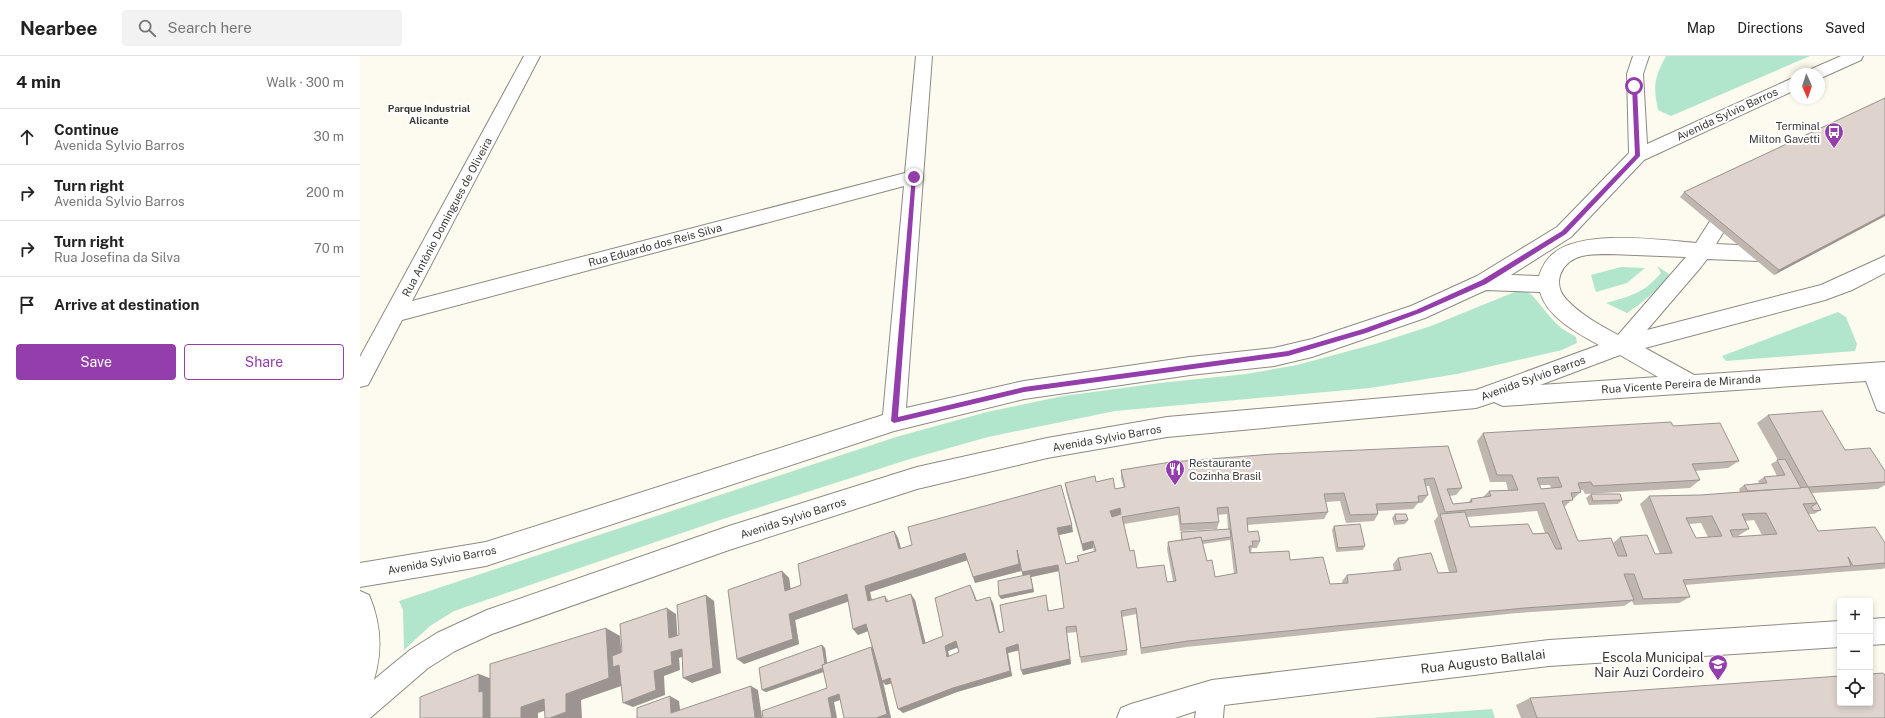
<!DOCTYPE html>
<html lang="en">
<head>
<meta charset="utf-8">
<style>
  :root { --surface:#fff; --page:#f2f2f2; --text:#222; --muted:#767676; --line:#e0e0e0; --accent:#943eac }
  body { margin:0; font-family:"Public Sans",sans-serif; background:var(--page); color:var(--text) }
  .controls { position:absolute; right:12px; bottom:12px; display:grid; overflow:hidden; border-radius:4px; box-shadow:0 2px 6px #0003 }
  .controls button { width:36px; height:36px; display:grid; place-items:center; padding:0; border:0; border-bottom:1px solid var(--line); background:var(--surface); color:var(--text); font:20px sans-serif }
  .compass { position:absolute; left:1429px; top:12px; width:36px; height:36px; border-radius:50%; background:var(--surface); box-shadow:0 2px 6px #0003; rotate:177deg }
  .stop { position:absolute; width:12px; height:12px; margin:-9px; border:3px solid #943eac; border-radius:50%; background:#fff }
  .stop.end { background:#943eac; border-color:#fff; box-shadow:0 1px 4px #0008 }
  .list { margin:0; padding:0; list-style:none }
  h2 { display:flex; justify-content:space-between; align-items:center; height:52px; margin:0; padding:0 16px; font-size:17px }
  h2 small { font-size:13px; font-weight:400; color:var(--muted) }
  .list li { display:grid; grid-template-columns:26px 1fr auto; gap:12px; align-items:center; box-sizing:border-box; height:56px; padding:0 16px; border-top:1px solid var(--line) }
  .list b { display:block; font-size:15px; white-space:nowrap }
  .list p { margin:0; font-size:13px; white-space:nowrap; color:var(--muted) }
  .list em { font-size:13px; font-style:normal; color:var(--muted) }
  .actions { display:flex; gap:8px; padding:12px 16px }
  .actions a { flex:1; padding:9px 0; border:1px solid var(--accent); border-radius:4px; text-align:center; font-size:14px; color:var(--accent) }
  .actions .main { background:var(--accent); color:#fff }
  .icon { flex:none; width:22px; height:22px; fill:none; stroke:currentColor; stroke-width:2; stroke-linecap:round; stroke-linejoin:round }
  .map { position:relative; flex:none; width:1525px; height:662px; overflow:hidden }
  header { display:flex; align-items:center; gap:24px; box-sizing:border-box; height:56px; padding:0 20px; background:var(--surface); border-bottom:1px solid var(--line) }
  header strong { font-size:19px }
  nav { display:flex; gap:22px; margin-inline-start:auto; font-size:14px }
  .search { width:280px; height:36px; background:var(--page); display:flex; align-items:center; gap:10px; box-sizing:border-box; padding:0 14px; border-radius:4px; color:var(--muted); font-size:15px }
  main { display:flex }
  aside { flex:1; background:var(--surface) }
  .map>svg:first-child { display:block }
</style>
</head>
<body>
<header>
<strong>Nearbee</strong>
<div class="search"><svg class="icon" aria-label="search" viewBox="0 0 24 24"><circle cx="10" cy="10" r="6"/><path d="M15 15l6 6"/></svg>Search here</div>
<nav><a>Map</a><a>Directions</a><a>Saved</a></nav>
</header>
<main>
<aside>
<h2>4 min<small>Walk · 300 m</small></h2>
<ul class="list">
<li><svg class="icon" aria-label="ahead" viewBox="0 0 24 24"><path d="M12 20V5M6 11l6-6 6 6"/></svg><div><b>Continue</b><p>Avenida Sylvio Barros</p></div><em>30 m</em></li>
<li><svg class="icon" aria-label="right" viewBox="0 0 24 24"><path d="M7 20v-9h11M14 6l5 5-5 5"/></svg><div><b>Turn right</b><p>Avenida Sylvio Barros</p></div><em>200 m</em></li>
<li><svg class="icon" aria-label="right" viewBox="0 0 24 24"><path d="M7 20v-9h11M14 6l5 5-5 5"/></svg><div><b>Turn right</b><p>Rua Josefina da Silva</p></div><em>70 m</em></li>
<li><svg class="icon" aria-label="arrive" viewBox="0 0 24 24"><path d="M6 21V4h12l-3 4 3 4H6"/></svg><div><b>Arrive at destination</b></div></li>
</ul>
<div class="actions"><a class="main">Save</a><a>Share</a></div>
</aside>
<div class="map">
<svg width="1525" height="662" viewBox="0 0 1525 662">
  <rect width="100%" height="100%" fill="#fdfaef"/>
  <g fill="#b1e6cd">
    <path d="M1306 0H1450L1311 60 1298 54C1293 29 1294 23 1306 0Z"/>
    <path d="M1297 210 1309 218C1304 230 1278 250 1267 257L1246 247C1271 240 1284 237 1301 217Z"/>
    <path d="M1261 211 1285 212 1267 227 1236 236 1231 219Z"/>
    <path d="M1157 235H1165L1172 239 1191 262 1201 272 1216 281 1217 287 1202 294 1097 318 1010 332 755 355 628 381 550 403 357 465 94 555 70 570 44 594 43 554 39 545 536 381 627 356 703 340 800 327 886 318 937 309 1015 288 1071 270Z"/>
    <path d="M1478 256 1486 261 1497 288 1495 295 1366 305 1362 300Z"/>
    <path d="M1132 653 1135 662H1011Z"/>
  </g>
  <g fill="none" stroke-linecap="round" stroke-linejoin="round">
    <g stroke="#8d8a81" stroke-width="2">
      <g id="minor">
        <path d="M164 0H180L52 245 545 117 556 0H572L546 352 664 325 830 301 914 292 952 283 1051 250 1117 220 1197 171 1269 97 1267 18 1273 0H1289L1283 18 1287 88 1435 21V34L1284 104 1211 181 1151 219 1179 220C1182 211 1186 203 1194 197 1224 173 1299 184 1336 187L1354 159 1359 154 1378 145 1385 147 1388 152 1385 157 1368 169 1356 188 1399 190 1415 187 1422 190 1425 195 1422 200 1399 205 1347 203 1341 211 1287 274 1461 229 1525 200V217L1492 234 1465 244 1285 292 1334 319 1525 306V357L1517 354 1506 325 1143 350 1134 346 1116 352 807 381 687 402 557 433 369 494 132 578 95 595 68 612 10 662H0V635L50 594 77 577 127 554 369 470 557 411 687 382 807 361 1116 334 1239 289C1217 277 1187 261 1180 236L1126 234 1065 262 952 301 914 310 830 319 664 343 534 375 126 510 0 531V507L126 486 523 359 544 130 42 264 8 329 0 331V301ZM1250 198 1326 201 1258 279C1240 269 1221 259 1207 244 1191 228 1201 205 1222 200 1231 198 1241 198 1250 198ZM1260 299 1298 321 1180 329Z"/>
        <path d="M1481 0H1503L1501 4 1461 22H1459V18H1447L1449 14Z"/>
        <path d="M1525 562V588L1510 589V563Z"/>
        <path d="M1480 565V591L1189 610 864 649 863 662H835L836 655 815 662H757L761 652 771 648 852 624 1189 584Z"/>
      </g>
    </g>
    <g stroke="#8d8a81" stroke-width="2">
      <path id="highway" d="M0 535 9 539C23 572 23 604 9 637L0 641Z"/>
    </g>
    <use href="#minor" fill="#fff" fill-rule="evenodd"/>
    <use href="#highway" fill="#fff" fill-rule="evenodd"/>
  </g>
  <g fill="#bfb6b0" fill-rule="evenodd">
    <path d="M1525 42V160L1414 219 1320 141 1324 136Z"/>
    <path d="M1408 359 1485 394 1525 415V429L1518 433 1452 437 1461 454 1454 458H1449L1458 475 1525 487V512L1522 513 1479 516 1325 529 1330 541 1319 547 1274 549 1272 545 1264 550 1157 557 992 574 826 591 781 598 776 558 762 561 767 594V599L721 607 717 576 707 577 711 608 663 619 659 594 648 597 652 620 597 636 543 657 532 627 526 629 523 626 531 662H484L480 644 474 646 467 632 464 616 406 636 402 634 465 592 467 607 512 592 508 575 498 579 493 573 488 546 435 564 439 588 384 608 422 515 429 522 430 533 441 529 534 475 538 482 541 493 713 476 699 479 706 508 718 505 717 500 734 495 733 492 723 495 706 435 705 427 736 426 755 433 764 432 761 422V414L1088 390 1102 432 1096 439 1090 440 1093 448 1108 447 1111 443 1123 441 1129 435 1148 434 1146 426H1130L1117 385 1123 377 1313 370 1379 405 1368 412 1335 415 1340 424 1330 432 1225 438 1223 434H1220L1221 436 1204 451 1218 485 1253 487 1260 481 1295 498H1300L1280 448 1289 440 1341 439 1380 436 1379 433 1384 429 1399 427 1398 425 1404 421 1417 420 1411 408 1418 404 1397 367ZM1180 429H1190L1191 432 1181 433ZM1066 430H1069L1078 460 1074 465 1089 516 1078 517 1038 502 1033 508 1034 515 987 519 982 525 983 528H970L930 504 891 496 892 492H897L900 485 888 476 887 469 964 463 968 456 966 446 980 445 986 467 1014 465 1018 458V455L1053 453 1058 447H1062L1068 439ZM1177 455 1185 477 1173 478 1110 471 1107 461ZM867 458 868 473 821 476V484L808 486 807 493 813 525 807 526 777 512 770 495 764 468 818 459 820 475 857 473 859 466 858 459ZM1394 464 1402 479 1373 481 1372 480H1378L1389 473 1385 465ZM1341 467 1348 481 1336 482 1329 468ZM870 484 874 518 855 521 847 505 843 488ZM608 504 615 527 661 515 660 508 663 520 641 543 674 536 671 521 699 515 704 552 689 555 686 539 644 575 640 576 633 547 617 545 613 535 583 580 565 587 555 544 529 545 525 540 512 544 510 536ZM597 591 599 596 589 600 588 595Z"/>
    <path d="M1231 438 1262 444 1258 448 1229 449 1226 442Z"/>
    <path d="M1035 458 1048 464 1045 468 1034 469 1032 462Z"/>
    <path d="M974 470 1005 490 1003 494 976 496 972 474Z"/>
    <path d="M1170 642 1525 662H1161L1156 649Z"/>
  </g>
  <g fill="#9b9490">
    <path d="M1525 158V160L1414 219 1419 214Z"/>
    <path d="M760 452V459L750 462V455Z"/>
    <path d="M712 469 713 476 699 479 697 472Z"/>
    <path d="M534 475 538 482 543 500 539 493Z"/>
    <path d="M733 485V492L723 495 722 488Z"/>
    <path d="M605 497 608 504 510 536 513 551 508 545 505 530Z"/>
    <path d="M659 501 661 515 615 527 613 521Z"/>
    <path d="M698 509 699 515 671 521 674 536 641 543 639 540 663 523 662 516Z"/>
    <path d="M422 515 429 522 432 541 425 535Z"/>
    <path d="M610 529 613 535 619 551 616 545Z"/>
    <path d="M487 538 492 544 435 564 439 588 384 608 377 603 429 558Z"/>
    <path d="M551 538 555 544 567 593 563 588Z"/>
    <path d="M346 539 354 545 361 617 332 627 323 622Z"/>
    <path d="M630 541 633 547 641 582 639 577Z"/>
    <path d="M307 552 316 558 318 587 309 582Z"/>
    <path d="M506 568 511 574 498 579 493 573Z"/>
    <path d="M706 571 711 608 663 619 661 614Z"/>
    <path d="M246 572 260 580 264 629 221 644 222 662H190Z"/>
    <path d="M596 585 599 591 588 595 590 606 587 601 585 590Z"/>
    <path d="M658 588 660 594 648 597 652 620 597 636 543 657 538 653 646 592Z"/>
    <path d="M462 589 465 592 468 614 406 636 402 634Z"/>
    <path d="M511 591 516 596 530 622 535 626 526 629 523 626 531 662H516Z"/>
    <path d="M322 593 330 598 319 602 320 614 304 620 305 639 273 651 263 647 294 615 311 596Z"/>
    <path d="M119 618 132 623 136 662H123L119 636Z"/>
    <path d="M391 630 398 634 402 662H395Z"/>
    <path d="M479 638 485 642 474 646 477 662H472L468 642Z"/>
    <path d="M310 640 319 645 321 661 311 657Z"/>
    <path d="M184 643 201 649 178 657V662H161V651Z"/>
  </g>
  <g fill="#ded4cd" stroke="#9b9490" fill-rule="evenodd">
    <path d="M1525 42V158L1419 214 1324 136Z"/>
    <path d="M1462 355 1485 394 1510 392 1525 415V426L1448 431 1457 447 1443 448 1458 475 1515 471 1525 487V507L1493 510 1488 501 1491 510 1323 524 1330 541 1283 543 1274 518H1264L1274 544 1165 552 996 568 828 585 781 592 776 552 761 555 767 594 720 601 716 570 706 571 710 603 661 614 658 588 646 592 650 615 593 632 538 653 530 622 522 625 506 568 493 573 487 538 429 558 433 583 377 603 368 534 422 515 425 535 441 529 438 508 534 475 539 493 552 489 548 471 701 429 712 469 697 472 706 508 719 505 717 500 736 495 733 485 722 488 705 427 735 420 736 426 753 422 755 433 765 431 761 414 811 406 913 398 1088 390 1102 432 1087 433 1093 448 1112 446 1111 443 1131 440 1129 435 1158 434 1152 419H1137L1123 377 1311 366 1313 370 1360 367 1379 405 1332 408 1340 424 1233 430 1231 426 1218 427 1221 436 1211 437 1213 444 1202 445 1218 485 1251 482 1258 500H1267L1260 481 1287 479 1295 498 1312 497 1289 440 1341 439 1448 431 1408 359ZM1198 421 1202 431 1181 433 1177 422ZM1074 422 1085 456 1184 447 1202 493H1196L1188 477 1173 478 1168 468 1110 471 1105 456 1080 458 1097 516 1078 517 1071 497 1038 502 1041 514 987 519 988 527 970 528 963 501 930 504 929 495 890 497 889 490H893L892 485H900L898 475 888 476 887 462 968 456 964 438 984 437 990 459 1018 458 1016 448 1059 446 1058 440 1068 439 1064 423ZM819 451 821 468 859 466 857 452 868 451 877 517 855 521 852 504 847 505 841 481 808 486 816 525 807 526 804 509 777 512 774 494 770 495 762 461ZM760 452 761 458 752 461 750 455ZM1406 457 1417 478 1373 481 1370 474 1389 473 1382 458ZM1352 460 1362 480 1336 482 1326 462ZM657 494 662 516 698 509 704 552 688 555 686 539 640 549 644 575 639 577 630 541 616 545 610 529 575 542 583 580 563 588 551 538 526 546 525 540 508 545 505 530 605 497 613 521 659 508ZM596 585 599 596 587 601 585 590Z"/>
    <path d="M1425 403 1441 432 1388 435 1384 429 1407 427 1404 421 1425 419 1417 404Z"/>
    <path d="M1231 438H1260L1262 444 1233 445Z"/>
    <path d="M1457 447 1461 454 1454 455 1451 451Z"/>
    <path d="M1035 458H1046L1048 464 1036 465Z"/>
    <path d="M1000 468 1005 490 978 492 974 470Z"/>
    <path d="M870 473 871 481 842 485 841 481 822 484 821 476Z"/>
    <path d="M670 518 673 533 639 540 638 525Z"/>
    <path d="M346 539 353 612 323 622 322 593 311 596 312 609 294 615 296 634 263 647 259 609 253 611 252 600 262 596 260 568 307 552 309 582 319 579 317 549Z"/>
    <path d="M246 572 249 622 206 638V656L190 662H185L184 643 161 651V662H130V608Z"/>
    <path d="M462 589 465 608 462 609 463 612 402 634 399 612Z"/>
    <path d="M511 591 527 658 516 662H484L479 638 468 642 472 662H403L402 655 467 632 462 609Z"/>
    <path d="M1523 617 1525 619V662H1177L1170 642 1480 620V647H1510V618Z"/>
    <path d="M119 618V636L123 635V662H60V641Z"/>
    <path d="M391 630 395 662H277V652L310 640 311 657Z"/>
  </g>
  <path fill="#943eac" d="M1274 28 1277 30 1280 100 1206 178 1126 228 1060 257 1006 277 928 300 664 336 534 367 531 365 552 119 556 121 538 361 664 331 928 295 1003 273 1056 254 1122 224 1202 175 1275 99 1272 30Z"/>
  <defs>
    <g id="bus-pin" transform="scale(1)"><path d="M0 17L-7.5 6A9.5 9.5 0 1 1 7.5 6Z" fill="#943eac" stroke="#fff"/><path d="M-5-6H5V4H4V6H2V4H-2V6H-4V4H-5ZM-3.5-4V0h7V-4ZM-3.5 1.2v1.5H-2V1.2ZM2 1.2v1.5H3.5V1.2Z" fill="#fff"/></g>
    <g id="restaurant-pin" transform="scale(1)"><path d="M0 17L-7.5 6A9.5 9.5 0 1 1 7.5 6Z" fill="#943eac" stroke="#fff"/><path d="M-5-6h1v4h1v-4h1v4h1v-4h1v5L-1.5 .5V6h-2V.5L-5-1ZM5-6V6H3V1.5H1.5Q1.5-4 5-6Z" fill="#fff"/></g>
    <g id="school-pin" transform="scale(1)"><path d="M0 17L-7.5 6A9.5 9.5 0 1 1 7.5 6Z" fill="#943eac" stroke="#fff"/><path d="M0-5L7-2L0 1L-7-2ZM-4 1L0 2.5L4 1V4Q0 6-4 4Z" fill="#fff"/></g>
  </defs>
  <g fill-rule="evenodd">
    <use href="#bus-pin" x="1474" y="76"/>
    <use href="#restaurant-pin" x="815" y="413"/>
    <use href="#school-pin" x="1358" y="608"/>
  </g>
  <g text-anchor="middle" stroke-width="4" stroke-linejoin="round" paint-order="stroke">
    <g font-size="10" font-weight="bold" fill="#3a3935" stroke="#fff">
      <text x="69" y="56">Parque Industrial<tspan x="69" dy="12">Alicante</tspan></text>
    </g>
    <g font-size="11" fill="#3a3935" stroke="#fff">
      <text transform="translate(1367 58) rotate(-25)" y="4">Avenida Sylvio Barros</text>
      <text transform="translate(87 161) rotate(-62)" y="4">Rua Antônio Domingues de Oliveira</text>
      <text transform="translate(295 189) rotate(-15)" y="4">Rua Eduardo dos Reis Silva</text>
      <text transform="translate(1173 322) rotate(-20)" y="4">Avenida Sylvio Barros</text>
      <text transform="translate(1321 328) rotate(-4)" y="4">Rua Vicente Pereira de Miranda</text>
      <text transform="translate(747 382) rotate(-10)" y="4">Avenida Sylvio Barros</text>
      <text transform="translate(433 462) rotate(-18)" y="4">Avenida Sylvio Barros</text>
      <text transform="translate(82 504) rotate(-11)" y="4">Avenida Sylvio Barros</text>
    </g>
    <g font-size="11" fill="#3a3935" stroke="#fff" text-anchor="end">
      <text x="1460" y="74">Terminal<tspan x="1460" dy="13">Milton Gavetti</tspan></text>
      <text x="829" y="411" text-anchor="start">Restaurante<tspan x="829" dy="13">Cozinha Brasil</tspan></text>
    </g>
    <g font-size="13" fill="#3a3935" stroke="#fff" text-anchor="end">
      <text x="1344" y="606">Escola Municipal<tspan x="1344" dy="15">Nair Auzi Cordeiro</tspan></text>
    </g>
    <g font-size="13" fill="#3a3935" stroke="#fff">
      <text transform="translate(1123 605) rotate(-7)" y="5">Rua Augusto Ballalai</text>
    </g>
  </g>
</svg>
<div class="controls">
<button>+</button>
<button>−</button>
<button><svg class="icon" aria-label="locate" viewBox="0 0 24 24"><circle cx="12" cy="12" r="6"/><path d="M12 2v4M12 18v4M2 12h4M18 12h4"/></svg></button>
</div>
<svg class="compass" viewBox="-18 -18 36 36"><path d="M0-13l5 13h-10z" fill="#e53935"/><path d="M0 13l5-13h-10z" fill="#767676"/></svg>
<div class="stop" style="left:1274px;top:30px"></div>
<div class="stop end" style="left:554px;top:121px"></div>
</div>
</main>
</body>
</html>
